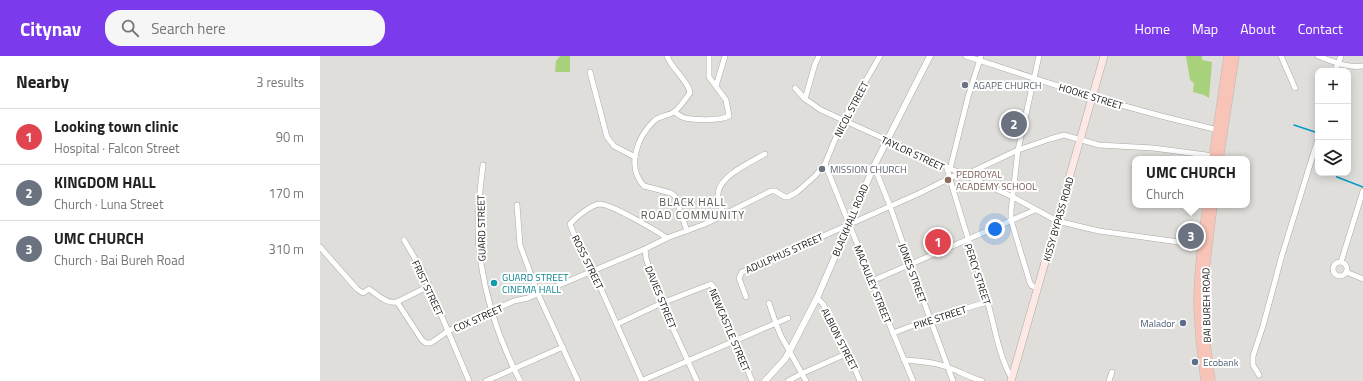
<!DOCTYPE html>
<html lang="en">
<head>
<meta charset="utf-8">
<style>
  :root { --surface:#fff; --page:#f6f6f6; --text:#222; --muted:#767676; --line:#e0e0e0; --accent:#7c3aed }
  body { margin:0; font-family:"Titillium Web",sans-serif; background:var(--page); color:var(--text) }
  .controls { position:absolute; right:12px; top:12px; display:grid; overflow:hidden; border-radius:8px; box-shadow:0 2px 10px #0003 }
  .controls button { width:36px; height:36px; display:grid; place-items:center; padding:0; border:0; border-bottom:1px solid var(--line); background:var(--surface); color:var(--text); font:20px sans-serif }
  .you { position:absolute; left:675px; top:173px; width:14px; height:14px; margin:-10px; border:3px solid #fff; border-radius:50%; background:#1a73e8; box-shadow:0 0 0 6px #1a73e833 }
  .badge { display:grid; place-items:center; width:26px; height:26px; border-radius:50%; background:var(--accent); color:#fff; font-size:13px; font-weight:700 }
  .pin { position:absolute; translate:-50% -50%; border:2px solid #fff; box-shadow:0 1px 4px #0006 }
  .popup { position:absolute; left:812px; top:100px; width:118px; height:52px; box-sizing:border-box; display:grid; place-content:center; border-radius:8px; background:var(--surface); filter:drop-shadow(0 1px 3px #0005); font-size:13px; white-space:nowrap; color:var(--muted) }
  .popup b { font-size:15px; color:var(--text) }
  .popup::after { content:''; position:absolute; left:50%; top:100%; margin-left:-8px; border:8px solid transparent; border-top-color:var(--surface) }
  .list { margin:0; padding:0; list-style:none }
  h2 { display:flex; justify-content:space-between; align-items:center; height:52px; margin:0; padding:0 16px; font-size:17px }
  h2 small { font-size:13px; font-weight:400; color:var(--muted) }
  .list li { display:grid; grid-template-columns:26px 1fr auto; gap:12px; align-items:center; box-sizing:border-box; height:56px; padding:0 16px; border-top:1px solid var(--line) }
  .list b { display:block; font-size:15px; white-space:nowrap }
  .list p { margin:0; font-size:13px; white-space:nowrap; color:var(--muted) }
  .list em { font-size:13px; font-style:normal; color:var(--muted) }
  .icon { flex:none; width:22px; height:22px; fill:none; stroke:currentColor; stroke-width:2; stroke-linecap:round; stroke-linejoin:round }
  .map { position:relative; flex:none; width:1043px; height:325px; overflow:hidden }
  header { display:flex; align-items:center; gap:24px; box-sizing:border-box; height:56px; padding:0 20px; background:var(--accent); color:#fff }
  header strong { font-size:19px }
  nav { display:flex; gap:22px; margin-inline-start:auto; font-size:14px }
  .search { width:280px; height:36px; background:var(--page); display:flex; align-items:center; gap:10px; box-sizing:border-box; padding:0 14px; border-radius:16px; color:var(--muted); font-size:15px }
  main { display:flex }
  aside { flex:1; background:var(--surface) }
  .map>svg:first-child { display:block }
</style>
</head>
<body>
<header>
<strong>Citynav</strong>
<div class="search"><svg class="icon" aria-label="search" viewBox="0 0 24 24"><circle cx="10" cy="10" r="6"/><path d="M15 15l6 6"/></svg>Search here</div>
<nav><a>Home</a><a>Map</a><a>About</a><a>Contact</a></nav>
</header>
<main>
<aside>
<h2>Nearby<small>3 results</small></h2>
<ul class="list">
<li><span class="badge" style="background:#e0444e">1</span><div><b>Looking town clinic</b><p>Hospital · Falcon Street</p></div><em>90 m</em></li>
<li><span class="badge" style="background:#6b7280">2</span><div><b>KINGDOM HALL</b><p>Church · Luna Street</p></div><em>170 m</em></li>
<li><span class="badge" style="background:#6b7280">3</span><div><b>UMC CHURCH</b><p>Church · Bai Bureh Road</p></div><em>310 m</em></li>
</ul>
</aside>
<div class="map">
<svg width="1043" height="325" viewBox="0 0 1043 325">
  <rect width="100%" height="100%" fill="#e0deda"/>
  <g fill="#a7d17b">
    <path d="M240 0H250V16H235L236 5Z"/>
    <path d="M866 0H882V4L892 6 889 42 884 39 873 36 874 27 870 24Z"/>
  </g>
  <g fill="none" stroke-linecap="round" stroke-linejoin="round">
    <g stroke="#039aca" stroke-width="1.5">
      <path d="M974 69 998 77"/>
      <path d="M1015 117 1017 121 1043 131"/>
    </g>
    <g stroke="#aba9a5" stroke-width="6">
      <g id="minor">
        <path d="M347 0C352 13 369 26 370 37 365 43 360 52 354 56 348 60 339 60 334 65 317 81 306 111 324 130L351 137 355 140 367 175"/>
        <path d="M646 0 772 41 841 60 898 74"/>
        <path d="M961 0 975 32"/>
        <path d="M998 0C1014 6 1026 12 1043 10"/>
        <path d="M1015 15 1021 0"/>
        <path d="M270 16 287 81 294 90 315 101"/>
        <path d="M396 30 405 0"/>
        <path d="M475 32 485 43 501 54 693 141 737 165 779 175 881 189"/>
        <path d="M485 43 495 8 499 0"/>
        <path d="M354 56C358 58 361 61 365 62 375 64 400 65 409 60L406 44 389 21V0"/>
        <path d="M505 108 573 277 593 325"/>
        <path d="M163 109C159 141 155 175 161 207 167 247 181 288 200 325"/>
        <path d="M554 110 570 150 590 208 633 325"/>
        <path d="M627 112C639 156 654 200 667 244 675 270 678 299 692 323"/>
        <path d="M630 113 648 41 661 0"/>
        <path d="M645 119 698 94 730 83 744 79 779 89 833 92 894 100"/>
        <path d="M197 149 200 189 218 238 258 325"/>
        <path d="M404 159C402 152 397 145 398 138 399 120 431 106 445 98"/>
        <path d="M84 184 103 216 149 325"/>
        <path d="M0 191 37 233 43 237 49 233C58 239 66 248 77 246L109 230"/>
        <path d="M325 193 326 202 339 242 377 325"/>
        <circle cx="1020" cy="213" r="7"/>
        <path d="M1021 206 1043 135"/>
        <path d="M1026 216 1043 223"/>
        <path d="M552 225 715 154"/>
        <path d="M718 232 712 230 710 227 691 164V155L698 94 719 0"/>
        <path d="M426 241 419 222 422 216 600 137 640 117"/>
        <path d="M497 242 503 248 528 297 540 325"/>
        <path d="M77 246 102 284 106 287H111L128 275 194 245 208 242 325 193 347 182 385 168 451 135H455L465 141H468L477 136 495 120 505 108 523 64 560 0"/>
        <path d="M449 247 456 268 461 280 486 325"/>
        <path d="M297 268 342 247 391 228 395 233 432 325"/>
        <path d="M573 277 610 263 667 246"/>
        <path d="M584 304C599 305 614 306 627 311 639 315 650 322 662 325"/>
        <path d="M939 319 933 309V300L943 270 962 199 998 83"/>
        <path d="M166 325 243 291"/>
        <path d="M321 325 468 262"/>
        <path d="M322 325 273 215 257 186 250 168C255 162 272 148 280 148 293 149 335 174 347 182"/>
        <path d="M468 325 483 317 528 297"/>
        <path d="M789 325 792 316"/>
      </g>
    </g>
    <g stroke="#aba9a5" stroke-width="7">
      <path id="tertiary" d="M445 325 465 303 470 294 497 242 529 168 554 110 610 0"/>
    </g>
    <g stroke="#aba9a5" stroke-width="8">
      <path id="secondary" d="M691 325 784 0"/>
    </g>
    <g stroke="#b9b9b9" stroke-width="9">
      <g id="trunk">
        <path d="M893 103 908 0"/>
        <path d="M899 103 915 0"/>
        <path d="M885 325C882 298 878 272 878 245 878 213 883 181 887 149"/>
        <path d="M891 325 885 279 884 222 893 149"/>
      </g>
    </g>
    <use href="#minor" stroke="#fff" stroke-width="5"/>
    <use href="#tertiary" stroke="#fff" stroke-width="6"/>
    <use href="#secondary" stroke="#fce9e5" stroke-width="7"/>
    <use href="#trunk" stroke="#f8c4b8" stroke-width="8"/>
  </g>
  <g fill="#6b7280" stroke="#fff" stroke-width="1.5">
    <circle cx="645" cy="29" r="4"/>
    <circle cx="502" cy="113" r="4"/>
  </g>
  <circle fill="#8d6e63" stroke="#fff" stroke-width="1.5" cx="628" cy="124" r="4"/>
  <circle fill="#0f9aa8" stroke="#fff" stroke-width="1.5" cx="174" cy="227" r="4"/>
  <g fill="#5c6f8a" stroke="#fff" stroke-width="1.5">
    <circle cx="863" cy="267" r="4"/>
    <circle cx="875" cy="306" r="4"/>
  </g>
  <g text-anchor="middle" stroke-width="4" stroke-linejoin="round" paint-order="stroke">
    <g font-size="10" fill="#5b616d" stroke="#fff" text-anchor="start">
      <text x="653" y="33">AGAPE CHURCH</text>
      <text x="510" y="117">MISSION CHURCH</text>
    </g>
    <g font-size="10" fill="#171615" stroke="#fff">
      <text transform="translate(771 40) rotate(17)" y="4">HOOKE STREET</text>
      <text transform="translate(531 53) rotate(-62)" y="4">NICOL STREET</text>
      <text transform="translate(593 97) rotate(25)" y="4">TAYLOR STREET</text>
      <text transform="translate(738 163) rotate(-74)" y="4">KISSY BYPASS ROAD</text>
      <text transform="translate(530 164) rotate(-67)" y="4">BLACKHALL ROAD</text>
      <text transform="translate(161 172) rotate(-91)" y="4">GUARD STREET</text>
      <text transform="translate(464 197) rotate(-24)" y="4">ADULPHUS STREET</text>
      <text transform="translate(268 206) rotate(64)" y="4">ROSS STREET</text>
      <text transform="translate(593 217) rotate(70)" y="4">JONES STREET</text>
      <text transform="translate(658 218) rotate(72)" y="4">PERCY STREET</text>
      <text transform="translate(553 228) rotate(68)" y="4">MACAULEY STREET</text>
      <text transform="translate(108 232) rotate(65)" y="4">FRIST STREET</text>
      <text transform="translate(341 241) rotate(68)" y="4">DAVIES STREET</text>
      <text transform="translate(886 249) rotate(-91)" y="4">BAI BUREH ROAD</text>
      <text transform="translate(620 261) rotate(-18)" y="4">PIKE STREET</text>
      <text transform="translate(158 262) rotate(-24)" y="4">COX STREET</text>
      <text transform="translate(410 274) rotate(67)" y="4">NEWCASTLE STREET</text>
      <text transform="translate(520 283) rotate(63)" y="4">ALBION STREET</text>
    </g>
    <g font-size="10" fill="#785e54" stroke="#fff" text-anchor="start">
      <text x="636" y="122">PEDROYAL<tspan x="636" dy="12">ACADEMY SCHOOL</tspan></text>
    </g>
    <g font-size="10" fill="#0d838f" stroke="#fff" text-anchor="start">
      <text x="182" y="225">GUARD STREET<tspan x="182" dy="12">CINEMA HALL</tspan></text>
    </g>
    <g font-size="10" fill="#4e5e75" stroke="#fff" text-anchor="end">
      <text x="855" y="271">Malador</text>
      <text x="883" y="310" text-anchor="start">Ecobank</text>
    </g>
    <g font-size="11" letter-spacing="1" fill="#575552" stroke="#fff">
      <text x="373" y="150">BLACK HALL<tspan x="373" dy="13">ROAD COMMUNITY</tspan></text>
    </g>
  </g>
</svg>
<div class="controls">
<button>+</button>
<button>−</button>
<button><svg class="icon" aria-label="layers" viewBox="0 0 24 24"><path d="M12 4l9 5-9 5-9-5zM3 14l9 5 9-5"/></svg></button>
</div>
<div class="you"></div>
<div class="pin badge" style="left:618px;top:186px;background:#e0444e">1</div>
<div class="pin badge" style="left:694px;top:68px;background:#6b7280">2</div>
<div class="pin badge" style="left:871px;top:180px;background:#6b7280">3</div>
<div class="popup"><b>UMC CHURCH</b>Church</div>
</div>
</main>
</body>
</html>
